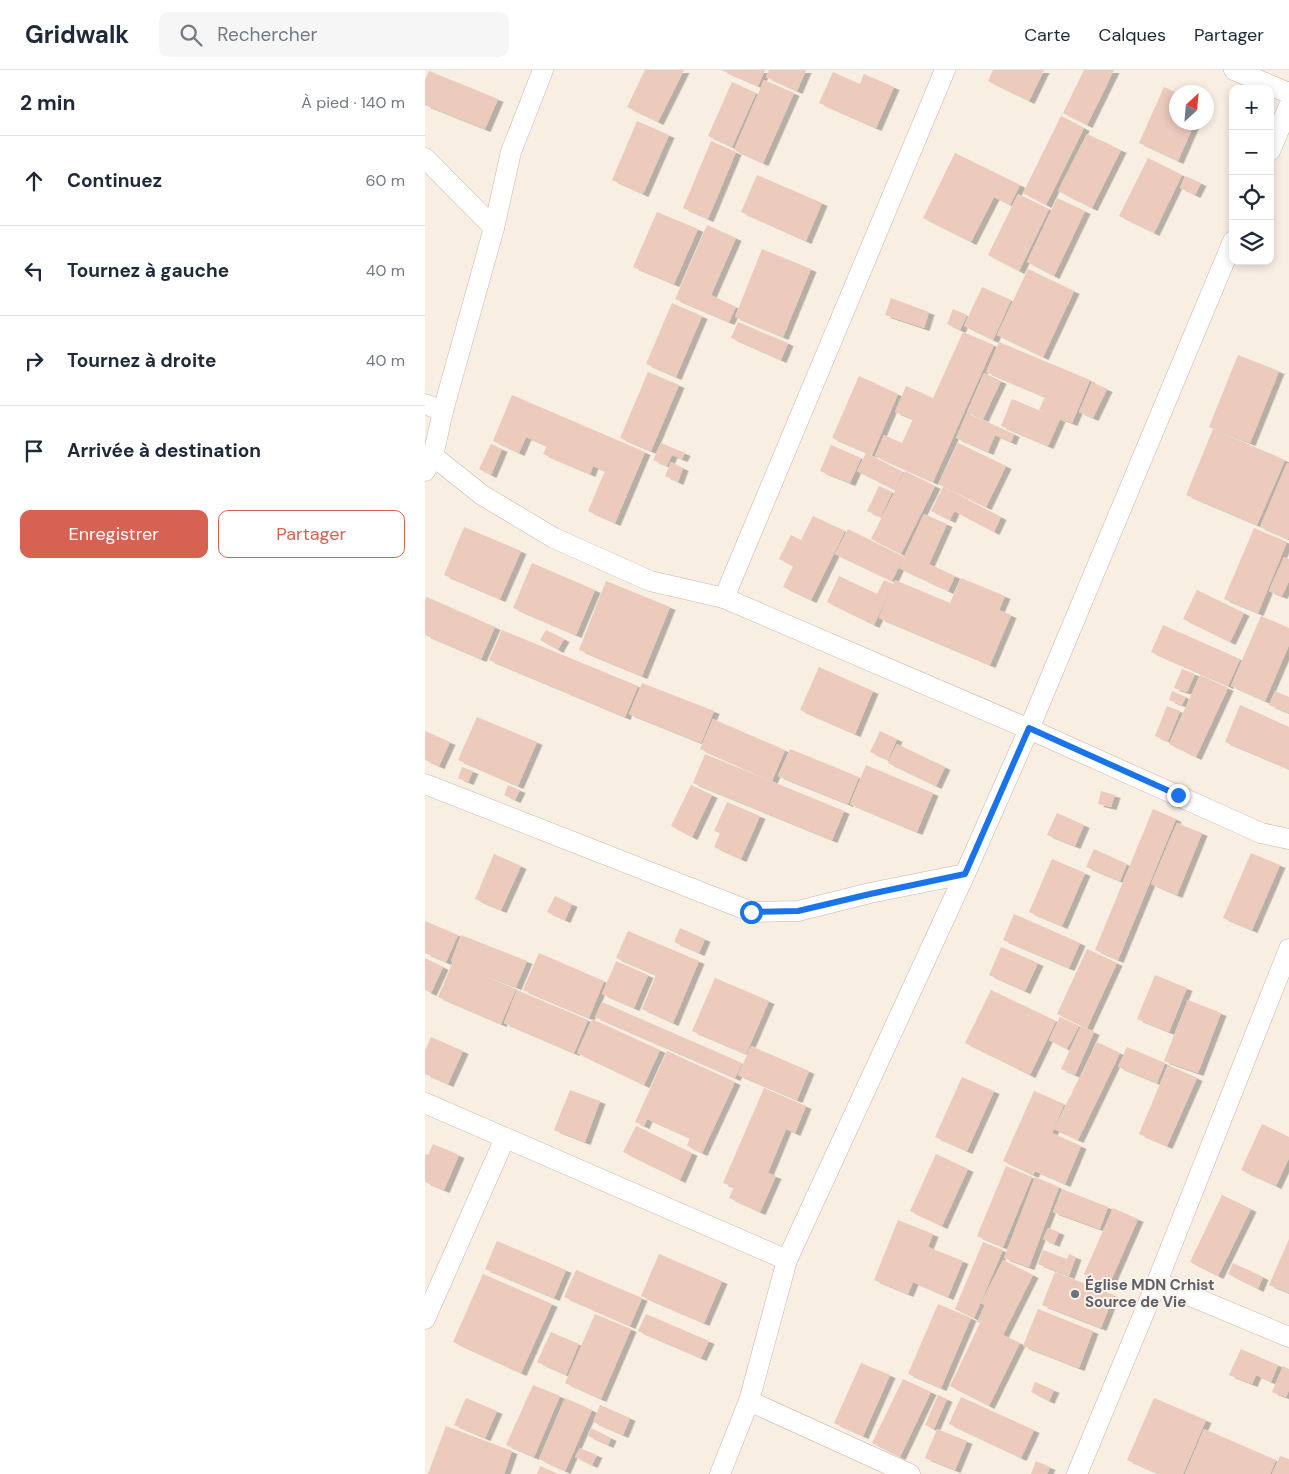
<!DOCTYPE html>
<html lang="fr">
<head>
<meta charset="utf-8">
<style>
  :root { --surface:#fff; --page:#f6f6f7; --text:#1f2937; --muted:#747a83; --line:#e0e1e3; --accent:#d86252 }
  body { margin:0; font-family:"DM Sans",sans-serif; background:var(--page); color:var(--text) }
  .controls { position:absolute; right:15px; top:15px; display:grid; overflow:hidden; border-radius:10px; box-shadow:0 2px 8px #0003 }
  .controls button { width:45px; height:45px; display:grid; place-items:center; padding:0; border:0; border-bottom:1px solid var(--line); background:var(--surface); color:var(--text); font:25px sans-serif }
  .compass { position:absolute; left:744px; top:15px; width:45px; height:45px; border-radius:50%; background:var(--surface); box-shadow:0 2px 8px #0003; rotate:26deg }
  .stop { position:absolute; width:15px; height:15px; margin:-11px; border:4px solid #1a73e8; border-radius:50%; background:#fff }
  .stop.end { background:#1a73e8; border-color:#fff; box-shadow:0 1px 5px #0008 }
  .list { margin:0; padding:0; list-style:none }
  h2 { display:flex; justify-content:space-between; align-items:center; height:65px; margin:0; padding:0 20px; font-size:21px }
  h2 small { font-size:16px; font-weight:400; color:var(--muted) }
  .list li { display:grid; grid-template-columns:32px 1fr auto; gap:15px; align-items:center; box-sizing:border-box; height:90px; padding:0 20px; border-top:1px solid var(--line) }
  .list b { display:block; font-size:19px; white-space:nowrap }
  .list em { font-size:16px; font-style:normal; color:var(--muted) }
  .actions { display:flex; gap:10px; padding:15px 20px }
  .actions a { flex:1; padding:11px 0; border:1px solid var(--accent); border-radius:10px; text-align:center; font-size:18px; color:var(--accent) }
  .actions .main { background:var(--accent); color:#fff }
  .icon { flex:none; width:28px; height:28px; fill:none; stroke:currentColor; stroke-width:2; stroke-linecap:round; stroke-linejoin:round }
  .map { position:relative; flex:none; width:864px; height:1404px; overflow:hidden }
  header { display:flex; align-items:center; gap:30px; box-sizing:border-box; height:70px; padding:0 25px; background:var(--surface); border-bottom:1px solid var(--line) }
  header strong { font-size:24px }
  nav { display:flex; gap:28px; margin-inline-start:auto; font-size:18px }
  .search { width:350px; height:45px; background:var(--page); display:flex; align-items:center; gap:12px; box-sizing:border-box; padding:0 18px; border-radius:10px; color:var(--muted); font-size:19px }
  main { display:flex }
  aside { flex:1; background:var(--surface) }
  .map>svg:first-child { display:block }
</style>
</head>
<body>
<header>
<strong>Gridwalk</strong>
<div class="search"><svg class="icon" aria-label="search" viewBox="0 0 24 24"><circle cx="10" cy="10" r="6"/><path d="M15 15l6 6"/></svg>Rechercher</div>
<nav><a>Carte</a><a>Calques</a><a>Partager</a></nav>
</header>
<main>
<aside>
<h2>2 min<small>À pied · 140 m</small></h2>
<ul class="list">
<li><svg class="icon" aria-label="ahead" viewBox="0 0 24 24"><path d="M12 20V5M6 11l6-6 6 6"/></svg><div><b>Continuez</b></div><em>60 m</em></li>
<li><svg class="icon" aria-label="left" viewBox="0 0 24 24"><path d="M17 20v-9H6M10 6l-5 5 5 5"/></svg><div><b>Tournez à gauche</b></div><em>40 m</em></li>
<li><svg class="icon" aria-label="right" viewBox="0 0 24 24"><path d="M7 20v-9h11M14 6l5 5-5 5"/></svg><div><b>Tournez à droite</b></div><em>40 m</em></li>
<li><svg class="icon" aria-label="arrive" viewBox="0 0 24 24"><path d="M6 21V4h12l-3 4 3 4H6"/></svg><div><b>Arrivée à destination</b></div></li>
</ul>
<div class="actions"><a class="main">Enregistrer</a><a>Partager</a></div>
</aside>
<div class="map">
<svg width="864" height="1404" viewBox="0 0 864 1404">
  <defs>
    <filter id="shadow"><feDropShadow dx="5.5" dy="3" stdDeviation="0" flood-color="#0004"/></filter>
  </defs>
  <rect width="100%" height="100%" fill="#f9eee2"/>
  <g fill="#eccabc" filter="url(#shadow)">
    <path d="M220 0H259L233 52 202 37Z"/>
    <path d="M296 0H340L333 16Z"/>
    <path d="M344 0H381L372 21 341 7Z"/>
    <path d="M568 0H619L604 31 563 11Z"/>
    <path d="M659 0H689L662 55 638 43Z"/>
    <path d="M4 1 73 29 60 59 0 35V10Z"/>
    <path d="M408 2 435 14 439 4 469 17 451 58 394 33Z"/>
    <path d="M339 10 369 23 338 93 309 80Z"/>
    <path d="M307 12 331 23 307 77 283 66Z"/>
    <path d="M739 17 752 23V52H770L753 91 714 73Z"/>
    <path d="M636 46 659 58 621 135 598 123Z"/>
    <path d="M212 51 244 65 218 124 187 110Z"/>
    <path d="M662 64 696 80 667 138 633 121Z"/>
    <path d="M286 71 311 82 283 149 258 138Z"/>
    <path d="M530 83 595 115 585 135 569 127 546 172 498 148Z"/>
    <path d="M723 88 757 105 729 163 694 146Z"/>
    <path d="M332 105 397 133 381 171 316 142Z"/>
    <path d="M760 106 776 113 770 125 755 118Z"/>
    <path d="M593 124 624 139 594 201 563 185Z"/>
    <path d="M632 128 660 141 629 206 602 192Z"/>
    <path d="M232 142 273 159 249 214 208 197Z"/>
    <path d="M282 155 311 168 286 225 311 237 304 252 250 229Z"/>
    <path d="M337 179 386 199 358 267 310 247Z"/>
    <path d="M603 199 649 221 618 287 572 265Z"/>
    <path d="M557 217 586 230 568 270 539 256Z"/>
    <path d="M466 228 504 242 499 258 460 245Z"/>
    <path d="M247 233 277 246 251 307 221 294Z"/>
    <path d="M528 239 542 245 535 260 522 254Z"/>
    <path d="M313 252 363 273 356 290 306 268Z"/>
    <path d="M538 262 569 275 508 412 450 386 459 365 477 373 488 349 470 342 481 316 508 328Z"/>
    <path d="M574 272 665 310 647 353 614 340 620 327 561 302Z"/>
    <path d="M813 285 854 301 825 373 784 357Z"/>
    <path d="M223 302 254 315 226 381 195 368Z"/>
    <path d="M559 303 576 311 558 349 542 342Z"/>
    <path d="M434 306 473 324 447 385 407 368Z"/>
    <path d="M667 312 682 319 668 348 654 342Z"/>
    <path d="M87 325 220 382 190 453 163 441 180 401 168 396 165 404 118 384 122 376 101 367 94 383 68 371Z"/>
    <path d="M587 329 635 349 623 376 576 356Z"/>
    <path d="M542 343 589 364 586 372 570 365 563 382 531 368Z"/>
    <path d="M788 359 860 390 832 455 761 425Z"/>
    <path d="M236 373 260 383 257 389 247 385 242 396 228 390Z"/>
    <path d="M533 373 581 396 561 437 513 414Z"/>
    <path d="M66 374 77 379 66 405 54 399Z"/>
    <path d="M406 375 436 388 425 413 395 401Z"/>
    <path d="M441 383 478 402 470 420 432 401Z"/>
    <path d="M246 392 258 398 253 412 240 406Z"/>
    <path d="M862 393 864 394V466L863 469 835 457Z"/>
    <path d="M480 401 510 416 476 484 446 469Z"/>
    <path d="M454 416 467 422 456 447 442 441Z"/>
    <path d="M518 417 576 447 569 462 529 441 525 450 506 441Z"/>
    <path d="M499 444 522 454 504 494 530 506 523 521 474 498 478 488 467 511 410 484 423 459 479 487Z"/>
    <path d="M388 446 420 461 386 530 358 517 368 496 354 489 366 465 376 470Z"/>
    <path d="M39 457 96 481 75 529 19 505Z"/>
    <path d="M829 458 862 472 833 543 799 529Z"/>
    <path d="M859 487 864 489V511L857 526 844 521Z"/>
    <path d="M107 493 170 520 151 565 88 538Z"/>
    <path d="M414 506 452 524 459 510 468 514 470 510 525 533 536 508 580 526 574 540 586 545 565 595 454 548 467 517 449 555 402 532Z"/>
    <path d="M181 511 245 537 217 606 154 580Z"/>
    <path d="M772 520 819 543 805 572 758 549Z"/>
    <path d="M2 527 70 557 56 589 0 565V530Z"/>
    <path d="M836 546 864 558V575L840 631 806 616Z"/>
    <path d="M738 555 815 589 803 616 726 582Z"/>
    <path d="M77 560 213 616 200 647 64 590Z"/>
    <path d="M121 560 139 569 133 580 115 570Z"/>
    <path d="M394 597 448 621 430 664 375 640Z"/>
    <path d="M757 599 770 604 762 622 749 618Z"/>
    <path d="M775 605 803 618 771 687 744 674Z"/>
    <path d="M217 613 289 641 276 673 204 644Z"/>
    <path d="M747 621 761 627 757 635 744 630Z"/>
    <path d="M850 621 864 627V643L844 635Z"/>
    <path d="M815 635 864 657V699L800 672Z"/>
    <path d="M742 636 755 641 743 671 730 666Z"/>
    <path d="M52 647 112 672 93 716 33 690Z"/>
    <path d="M288 649 360 680 347 711 275 679Z"/>
    <path d="M0 661 25 672 14 696 0 690Z"/>
    <path d="M455 661 472 669 463 690 445 682Z"/>
    <path d="M472 674 520 697 511 716 463 693Z"/>
    <path d="M365 679 434 707 423 734 353 706Z"/>
    <path d="M280 684 419 741 407 770 268 713Z"/>
    <path d="M441 695 508 723 492 762 425 734Z"/>
    <path d="M37 697 48 701 43 712 33 708Z"/>
    <path d="M83 715 95 720 90 730 79 725Z"/>
    <path d="M266 715 287 725 267 767 246 756Z"/>
    <path d="M676 721 690 725 686 737 673 734Z"/>
    <path d="M302 732 335 746 316 789 289 777 295 763 289 761Z"/>
    <path d="M728 739 751 749 693 890 670 880Z"/>
    <path d="M632 743 659 755 650 776 622 765Z"/>
    <path d="M752 753 777 763 752 825 726 814Z"/>
    <path d="M669 779 702 794 695 811 661 797Z"/>
    <path d="M826 783 855 795 827 860 798 848Z"/>
    <path d="M69 784 96 796 76 840 50 829Z"/>
    <path d="M627 789 660 803 637 856 604 842Z"/>
    <path d="M130 826 147 834 140 850 122 842Z"/>
    <path d="M589 844 655 873 644 898 578 870Z"/>
    <path d="M0 851 33 865 21 892 0 883Z"/>
    <path d="M255 858 280 869 274 883 249 872Z"/>
    <path d="M203 861 274 891 248 953 217 939 231 905 191 888Z"/>
    <path d="M36 865 102 891 91 917 30 893 91 919 76 954 13 927 28 892 26 891Z"/>
    <path d="M576 877 613 893 600 921 564 905Z"/>
    <path d="M662 879 692 893 662 958 632 944Z"/>
    <path d="M114 883 179 911 164 948 98 920Z"/>
    <path d="M0 888 18 897 6 923 0 920Z"/>
    <path d="M191 891 223 905 209 938 177 924Z"/>
    <path d="M730 905 762 918 744 962 712 949Z"/>
    <path d="M290 908 344 931 321 984 267 961Z"/>
    <path d="M92 920 163 950 149 983 79 953Z"/>
    <path d="M566 920 631 951 605 1005 540 973Z"/>
    <path d="M763 930 796 943 773 1003 739 991Z"/>
    <path d="M177 932 317 993 310 1008 170 947Z"/>
    <path d="M635 947 654 956 642 979 624 970Z"/>
    <path d="M167 949 235 980 219 1015 152 983Z"/>
    <path d="M656 956 669 962 650 1005 636 999Z"/>
    <path d="M6 967 38 981 23 1014 0 1004V981Z"/>
    <path d="M672 972 695 983 653 1070 629 1059Z"/>
    <path d="M326 976 384 1001 372 1030 313 1005Z"/>
    <path d="M702 977 740 993 732 1013 693 997Z"/>
    <path d="M242 981 310 1012 277 1083 262 1076 265 1068 222 1049 219 1056 210 1052Z"/>
    <path d="M743 995 772 1008 742 1076 714 1064Z"/>
    <path d="M537 1007 569 1021 542 1081 510 1067Z"/>
    <path d="M339 1018 381 1036 370 1063 361 1059 343 1103 351 1106 335 1142 304 1128 309 1117 298 1113Z"/>
    <path d="M145 1020 175 1031 160 1072 129 1060Z"/>
    <path d="M609 1021 639 1034 627 1063 656 1076 640 1114 610 1101 608 1105 578 1091Z"/>
    <path d="M837 1054 864 1067V1088L851 1116 816 1100Z"/>
    <path d="M211 1056 267 1083 255 1110 198 1082Z"/>
    <path d="M8 1074 34 1085 19 1120 0 1112V1084L3 1085Z"/>
    <path d="M511 1084 543 1099 517 1156 485 1141Z"/>
    <path d="M581 1096 607 1107 578 1177 552 1166Z"/>
    <path d="M610 1107 634 1117 604 1197 579 1188Z"/>
    <path d="M637 1119 683 1137 675 1159 628 1142Z"/>
    <path d="M797 1125 826 1139 793 1206 765 1192Z"/>
    <path d="M688 1138 713 1149 684 1215 659 1204Z"/>
    <path d="M473 1150 508 1164 503 1177 538 1191 523 1227 488 1212 483 1224 449 1210Z"/>
    <path d="M623 1158 634 1162 629 1174 618 1169Z"/>
    <path d="M864 1169V1223L844 1215Z"/>
    <path d="M72 1171 141 1200 129 1228 60 1199Z"/>
    <path d="M558 1172 578 1180 549 1248 530 1239Z"/>
    <path d="M618 1180 642 1189 644 1184 651 1187 644 1206 613 1194Z"/>
    <path d="M234 1184 297 1211 279 1253 216 1226Z"/>
    <path d="M578 1190 608 1205 578 1265 595 1273 564 1336 525 1316 555 1253 552 1252 560 1235 556 1233Z"/>
    <path d="M808 1193 838 1207 833 1219 803 1204Z"/>
    <path d="M151 1200 217 1228 205 1256 139 1227Z"/>
    <path d="M630 1202 689 1225 676 1258 617 1235Z"/>
    <path d="M58 1204 127 1234 96 1303 28 1272Z"/>
    <path d="M513 1234 546 1248 516 1318 483 1304Z"/>
    <path d="M613 1239 668 1261 654 1298 598 1276Z"/>
    <path d="M170 1244 206 1259 176 1329 140 1313Z"/>
    <path d="M221 1244 284 1271 276 1288 213 1261Z"/>
    <path d="M126 1262 154 1274 141 1305 112 1292Z"/>
    <path d="M816 1279 853 1295 846 1312 831 1305 827 1314 804 1305Z"/>
    <path d="M436 1293 465 1305 438 1366 409 1353Z"/>
    <path d="M858 1296 864 1299V1320L861 1327 847 1322Z"/>
    <path d="M478 1309 506 1322 475 1387 447 1373Z"/>
    <path d="M610 1312 629 1320 624 1331 606 1322Z"/>
    <path d="M108 1315 135 1326 109 1387 81 1375Z"/>
    <path d="M513 1325 522 1329 509 1359 500 1355Z"/>
    <path d="M536 1327 609 1360 596 1388 524 1354Z"/>
    <path d="M41 1328 72 1341 60 1368 29 1355Z"/>
    <path d="M140 1328 167 1340 140 1401 114 1389Z"/>
    <path d="M729 1328 781 1350 758 1404H734L702 1390Z"/>
    <path d="M175 1335 205 1348 198 1365 168 1352Z"/>
    <path d="M21 1356 87 1381 79 1404H3Z"/>
    <path d="M166 1358 186 1368 183 1375 163 1366Z"/>
    <path d="M512 1359 542 1371 530 1400 500 1388Z"/>
    <path d="M779 1359 851 1390 845 1404H760Z"/>
    <path d="M155 1378 172 1385 167 1395 150 1387Z"/>
    <path d="M855 1386 864 1389V1404H847Z"/>
    <path d="M611 1391 625 1397 622 1404H606Z"/>
    <path d="M115 1396 133 1404H112Z"/>
  </g>
  <g fill="none" stroke-linecap="round" stroke-linejoin="round">
    <g stroke="#c8b5aa" stroke-width="21">
      <g id="street">
        <path d="M809 0 864 23"/>
        <path d="M845 81 864 36"/>
        <path d="M0 88 69 158"/>
        <path d="M0 334 18 341"/>
        <path d="M8 386 57 425 129 468 225 511 299 528 604 659 836 763 864 769"/>
        <path d="M0 401 8 386 18 341 69 158 86 82 118 0"/>
        <path d="M299 528 520 0"/>
        <path d="M0 714 327 842 373 841 445 823 540 804"/>
        <path d="M0 1033 362 1190"/>
        <path d="M732 1212 864 1267"/>
        <path d="M0 1249 80 1068"/>
        <path d="M324 1331 485 1404"/>
        <path d="M295 1404 324 1331 362 1190 540 804 604 659 808 171"/>
        <path d="M652 1404 732 1212 864 879"/>
      </g>
    </g>
    <use href="#street" stroke="#fff" stroke-width="20"/>
  </g>
  <g fill="none" stroke-linecap="round" stroke-linejoin="round">
    <path stroke="#1a73e8" stroke-width="6" d="M326 842 373 841 445 824 540 804 604 658 753 725"/>
  </g>
  <circle fill="#6b7280" stroke="#fdf2e7" stroke-width="2" cx="650" cy="1224" r="5"/>
  <g text-anchor="middle" stroke-width="4" stroke-linejoin="round" paint-order="stroke">
    <g font-size="15" font-weight="bold" fill="#5b616d" stroke="#fdf2e7" text-anchor="start">
      <text x="660" y="1220">Église MDN Crhist<tspan x="660" dy="17">Source de Vie</tspan></text>
    </g>
  </g>
</svg>
<div class="controls">
<button>+</button>
<button>−</button>
<button><svg class="icon" aria-label="locate" viewBox="0 0 24 24"><circle cx="12" cy="12" r="6"/><path d="M12 2v4M12 18v4M2 12h4M18 12h4"/></svg></button>
<button><svg class="icon" aria-label="layers" viewBox="0 0 24 24"><path d="M12 4l9 5-9 5-9-5zM3 14l9 5 9-5"/></svg></button>
</div>
<svg class="compass" viewBox="-18 -18 36 36"><path d="M0-13l5 13h-10z" fill="#e53935"/><path d="M0 13l5-13h-10z" fill="#747a83"/></svg>
<div class="stop" style="left:326px;top:842px"></div>
<div class="stop end" style="left:753px;top:725px"></div>
</div>
</main>
</body>
</html>
